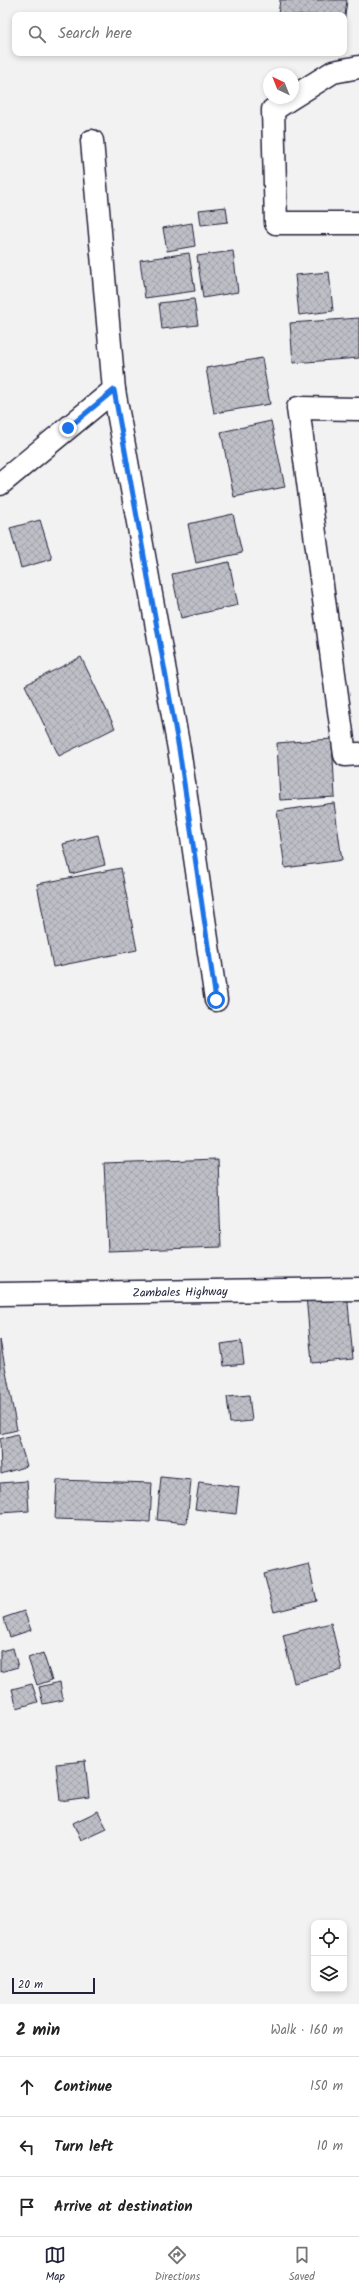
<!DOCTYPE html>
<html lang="en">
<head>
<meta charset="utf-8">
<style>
  :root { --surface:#fff; --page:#f6f6f6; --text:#222; --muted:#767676; --line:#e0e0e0; --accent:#22223b }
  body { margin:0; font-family:Kalam,sans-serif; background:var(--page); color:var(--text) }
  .controls { position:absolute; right:12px; bottom:12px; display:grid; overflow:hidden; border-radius:8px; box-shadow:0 2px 6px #0003 }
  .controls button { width:36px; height:36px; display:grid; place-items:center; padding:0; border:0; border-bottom:1px solid var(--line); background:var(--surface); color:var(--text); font:20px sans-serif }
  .compass { position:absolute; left:263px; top:68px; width:36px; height:36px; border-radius:50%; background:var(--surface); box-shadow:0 2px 6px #0003; rotate:317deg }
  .scale { position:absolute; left:12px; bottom:10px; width:83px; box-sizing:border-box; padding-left:4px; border:2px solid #22223b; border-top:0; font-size:11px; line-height:14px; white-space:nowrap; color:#22223b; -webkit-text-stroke:3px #fff; paint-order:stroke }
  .stop { position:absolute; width:12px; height:12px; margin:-9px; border:3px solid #1a73e8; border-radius:50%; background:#fff }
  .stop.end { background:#1a73e8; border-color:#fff; box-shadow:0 1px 4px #0008 }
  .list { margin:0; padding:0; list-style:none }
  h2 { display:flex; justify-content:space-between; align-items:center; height:52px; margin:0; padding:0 16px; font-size:17px }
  h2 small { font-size:13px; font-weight:400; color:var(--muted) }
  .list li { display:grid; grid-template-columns:26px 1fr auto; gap:12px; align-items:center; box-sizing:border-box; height:60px; padding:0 16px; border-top:1px solid var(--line) }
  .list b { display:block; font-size:15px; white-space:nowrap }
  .list em { font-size:13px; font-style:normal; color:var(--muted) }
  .icon { flex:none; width:22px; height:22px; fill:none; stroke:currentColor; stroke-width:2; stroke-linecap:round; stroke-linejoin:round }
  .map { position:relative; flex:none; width:359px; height:2004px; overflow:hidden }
  .search { position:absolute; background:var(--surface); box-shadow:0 2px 6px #0003; left:12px; right:12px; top:12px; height:44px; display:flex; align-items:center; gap:10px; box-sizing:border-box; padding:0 14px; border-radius:8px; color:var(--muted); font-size:15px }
  .sheet { height:232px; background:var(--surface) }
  nav { display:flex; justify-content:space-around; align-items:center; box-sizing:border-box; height:56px; border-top:1px solid var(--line); background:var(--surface); font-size:11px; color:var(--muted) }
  nav a { display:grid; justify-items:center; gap:2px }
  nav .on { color:var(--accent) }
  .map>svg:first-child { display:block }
</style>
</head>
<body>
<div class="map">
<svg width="359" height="2004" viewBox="0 0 359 2004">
  <defs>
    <pattern id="building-cross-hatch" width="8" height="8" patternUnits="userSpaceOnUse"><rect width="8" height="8" fill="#bebec6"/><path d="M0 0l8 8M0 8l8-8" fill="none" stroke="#a3a3ab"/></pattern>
  </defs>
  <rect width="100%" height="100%" fill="#f2f2f3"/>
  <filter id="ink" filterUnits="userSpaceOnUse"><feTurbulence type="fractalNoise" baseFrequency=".025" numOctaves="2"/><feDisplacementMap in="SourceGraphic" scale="8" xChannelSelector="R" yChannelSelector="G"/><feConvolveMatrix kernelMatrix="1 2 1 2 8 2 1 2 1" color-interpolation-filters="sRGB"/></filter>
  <g filter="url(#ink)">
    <g fill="url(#building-cross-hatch)" stroke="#22223b">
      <path d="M280 0H347L344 25V15H278Z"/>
      <path d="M226 207 228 222 201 225 199 210Z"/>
      <path d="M192 223 195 246 167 251 163 228Z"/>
      <path d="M233 251 238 292 203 298 197 256Z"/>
      <path d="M189 253 195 291 145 298 140 260Z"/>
      <path d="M329 272 333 311 299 315 295 275Z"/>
      <path d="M194 299 198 325 162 329 159 303Z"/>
      <path d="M359 318V358L293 363 290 323Z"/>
      <path d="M262 358 270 404 214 413 206 368Z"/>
      <path d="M271 421 285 487 234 497 221 432Z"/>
      <path d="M233 514 242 553 196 563 188 524Z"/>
      <path d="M40 520 52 559 21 568 10 528Z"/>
      <path d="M229 562 238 605 181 618 172 574Z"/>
      <path d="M81 657 115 728 59 756 25 685Z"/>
      <path d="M332 739 335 797 280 800 277 743Z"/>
      <path d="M334 803 342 860 285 868 277 811Z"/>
      <path d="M98 835 105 865 71 874 63 844Z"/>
      <path d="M121 868 137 950 53 967 37 884Z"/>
      <path d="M218 1159 221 1247 108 1251 104 1163Z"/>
      <path d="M347 1292 353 1359 312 1363 306 1296Z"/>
      <path d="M0 1340 17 1430 0 1434Z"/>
      <path d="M241 1341 244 1364 224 1366 221 1344Z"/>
      <path d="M249 1395 252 1421 230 1423 227 1397Z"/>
      <path d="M17 1434 27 1466 1 1474 0 1439Z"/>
      <path d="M161 1477 191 1480 187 1523 157 1520Z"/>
      <path d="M57 1480 152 1483 150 1522 55 1519Z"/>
      <path d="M27 1481 29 1511 0 1513V1483Z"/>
      <path d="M199 1482 239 1487 236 1514 195 1509Z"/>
      <path d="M308 1563 317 1601 274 1612 264 1574Z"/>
      <path d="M24 1611 31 1630 10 1637 3 1618Z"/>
      <path d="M331 1623 342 1670 294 1683 283 1635Z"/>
      <path d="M13 1648 18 1667 0 1672V1651Z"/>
      <path d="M43 1653 52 1680 37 1685 28 1658Z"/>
      <path d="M60 1682 63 1700 43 1704 39 1687Z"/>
      <path d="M32 1684 38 1702 17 1708 12 1689Z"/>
      <path d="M85 1761 89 1797 60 1801 56 1764Z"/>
      <path d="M98 1811 107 1829 81 1841 73 1823Z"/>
    </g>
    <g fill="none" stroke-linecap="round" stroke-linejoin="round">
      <g stroke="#22223b" stroke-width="25">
        <g id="minor">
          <path d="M293 97 333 72 359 67"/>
          <path d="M291 98 273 110 276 223H359"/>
          <path d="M92 141 114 390 179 749 216 1000"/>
          <path d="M359 409 298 408 345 755 359 754"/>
          <path d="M0 484 114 390"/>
        </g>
      </g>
      <g stroke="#22223b" stroke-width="25">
        <path id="major" d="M0 1294 359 1289"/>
      </g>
      <use href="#minor" stroke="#fff" stroke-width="22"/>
      <use href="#major" stroke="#fff" stroke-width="22"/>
    </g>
  </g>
  <g fill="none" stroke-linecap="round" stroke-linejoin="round" filter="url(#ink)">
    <path stroke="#1a73e8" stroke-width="5" d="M68 428 114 390 179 749 216 1000"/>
  </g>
  <g text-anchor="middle" stroke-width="4" stroke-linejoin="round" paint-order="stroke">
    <g font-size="12" fill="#22223b" stroke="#fff">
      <text transform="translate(180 1292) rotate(-1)" y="4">Zambales Highway</text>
    </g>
  </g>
</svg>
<div class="controls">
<button><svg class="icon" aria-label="locate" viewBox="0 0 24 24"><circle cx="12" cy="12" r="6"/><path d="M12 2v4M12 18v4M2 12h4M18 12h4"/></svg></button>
<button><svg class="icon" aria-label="layers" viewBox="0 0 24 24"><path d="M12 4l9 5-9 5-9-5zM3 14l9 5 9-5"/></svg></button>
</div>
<svg class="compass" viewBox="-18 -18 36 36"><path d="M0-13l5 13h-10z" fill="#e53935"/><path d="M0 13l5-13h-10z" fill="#767676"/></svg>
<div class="scale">20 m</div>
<div class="stop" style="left:216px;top:1000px"></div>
<div class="stop end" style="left:68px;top:428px"></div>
<div class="search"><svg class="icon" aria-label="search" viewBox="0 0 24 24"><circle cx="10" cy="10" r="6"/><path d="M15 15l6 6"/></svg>Search here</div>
</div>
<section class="sheet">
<h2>2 min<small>Walk · 160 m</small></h2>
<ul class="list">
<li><svg class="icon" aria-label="ahead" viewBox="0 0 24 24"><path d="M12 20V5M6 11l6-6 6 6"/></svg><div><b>Continue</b></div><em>150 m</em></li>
<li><svg class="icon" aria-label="left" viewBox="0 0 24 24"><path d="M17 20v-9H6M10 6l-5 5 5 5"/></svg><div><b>Turn left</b></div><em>10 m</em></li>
<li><svg class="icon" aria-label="arrive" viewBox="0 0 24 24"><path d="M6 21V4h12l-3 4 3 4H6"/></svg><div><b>Arrive at destination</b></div></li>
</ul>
</section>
<nav>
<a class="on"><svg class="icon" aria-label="map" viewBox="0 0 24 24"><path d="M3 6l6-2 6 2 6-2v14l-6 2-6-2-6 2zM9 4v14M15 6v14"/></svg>Map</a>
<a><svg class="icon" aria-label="directions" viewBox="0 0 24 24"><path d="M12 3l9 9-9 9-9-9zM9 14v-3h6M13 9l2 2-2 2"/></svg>Directions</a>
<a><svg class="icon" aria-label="saved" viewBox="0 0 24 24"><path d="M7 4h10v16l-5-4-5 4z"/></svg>Saved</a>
</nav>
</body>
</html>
